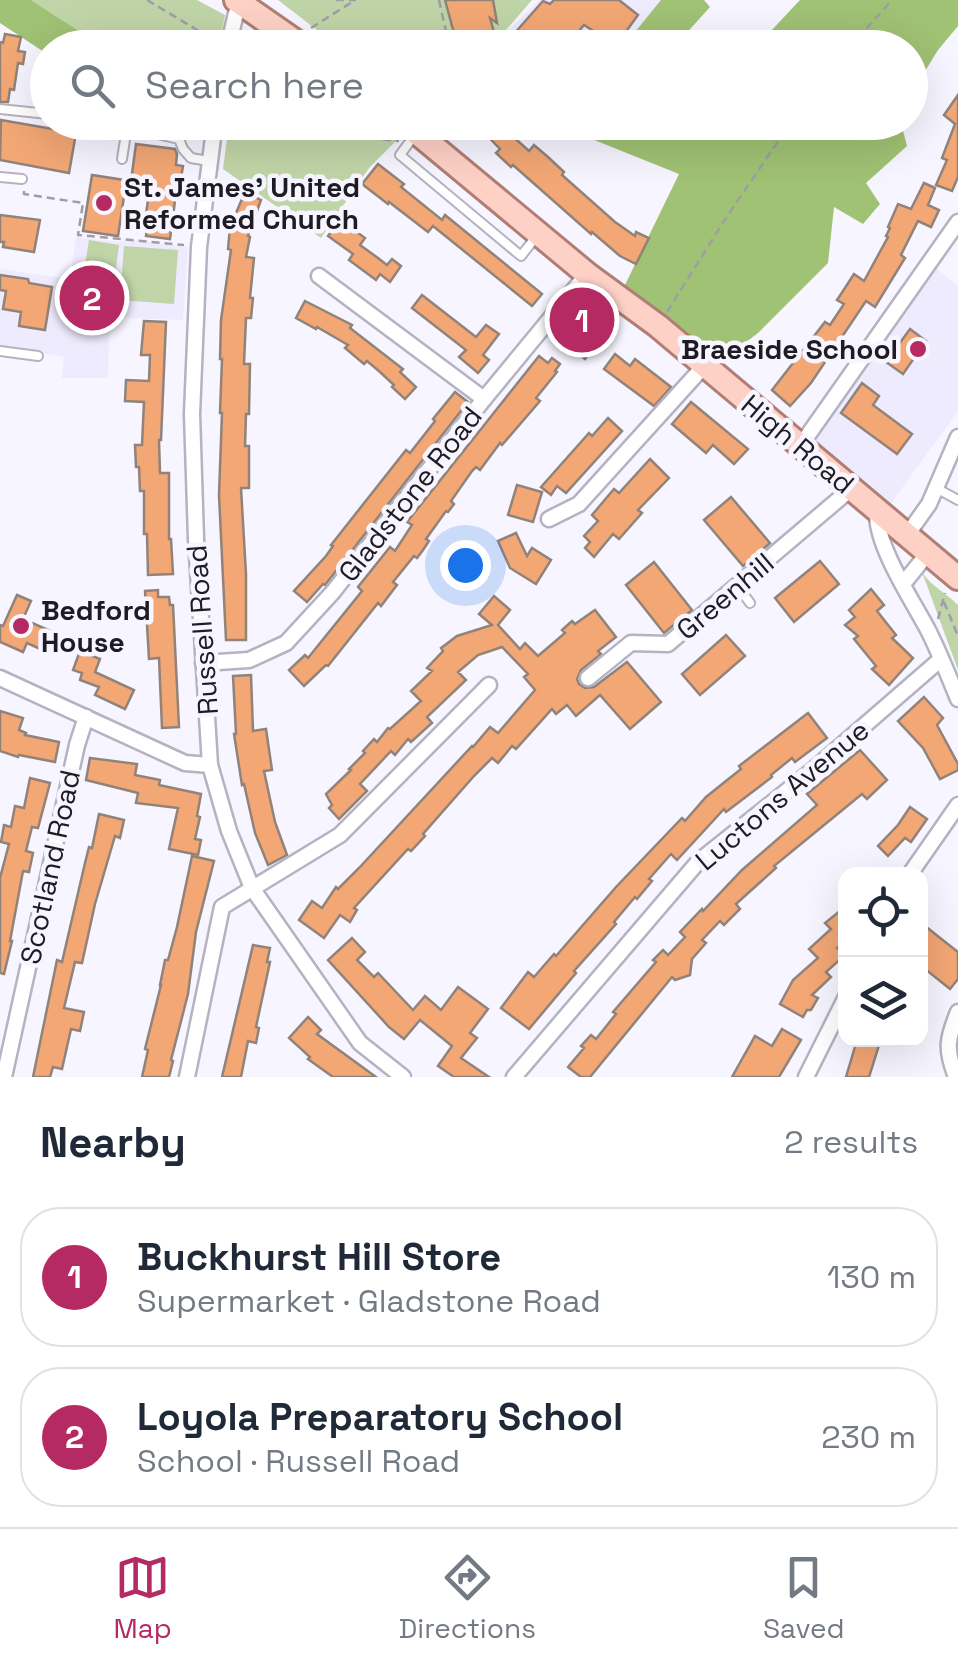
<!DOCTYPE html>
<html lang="en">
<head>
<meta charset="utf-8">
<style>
  :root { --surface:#fff; --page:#f2f2f3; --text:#1f2937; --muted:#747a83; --line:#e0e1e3; --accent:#b52a63 }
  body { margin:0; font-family:"Space Grotesk",sans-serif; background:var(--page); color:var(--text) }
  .controls { position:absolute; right:30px; bottom:30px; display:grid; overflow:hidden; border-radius:20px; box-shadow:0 10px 40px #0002 }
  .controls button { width:90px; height:90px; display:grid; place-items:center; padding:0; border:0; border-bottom:2px solid var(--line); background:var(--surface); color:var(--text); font:50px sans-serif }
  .you { position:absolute; left:465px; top:565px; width:35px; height:35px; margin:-25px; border:8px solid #fff; border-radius:50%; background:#1a73e8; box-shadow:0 0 0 15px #1a73e833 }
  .badge { display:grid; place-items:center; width:65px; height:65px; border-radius:50%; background:var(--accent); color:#fff; font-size:32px; font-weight:700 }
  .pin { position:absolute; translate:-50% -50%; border:5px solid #fff; box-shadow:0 2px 10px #0006 }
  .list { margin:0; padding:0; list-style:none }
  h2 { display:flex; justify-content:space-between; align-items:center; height:130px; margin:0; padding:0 40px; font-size:42px }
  h2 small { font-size:32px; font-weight:400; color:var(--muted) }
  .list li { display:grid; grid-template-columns:65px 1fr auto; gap:30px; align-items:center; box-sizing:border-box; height:140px; margin:0 20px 20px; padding:0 20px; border:2px solid var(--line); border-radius:40px }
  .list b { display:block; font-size:38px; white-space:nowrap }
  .list p { margin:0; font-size:32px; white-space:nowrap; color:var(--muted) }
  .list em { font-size:32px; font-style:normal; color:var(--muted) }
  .icon { flex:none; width:55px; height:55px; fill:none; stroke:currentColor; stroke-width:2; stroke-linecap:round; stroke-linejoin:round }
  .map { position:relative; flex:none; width:958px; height:1077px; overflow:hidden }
  .search { position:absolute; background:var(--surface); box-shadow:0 10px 40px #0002; left:30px; right:30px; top:30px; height:110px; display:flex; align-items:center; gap:25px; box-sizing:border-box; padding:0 35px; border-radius:55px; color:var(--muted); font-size:38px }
  .sheet { height:450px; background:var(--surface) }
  nav { display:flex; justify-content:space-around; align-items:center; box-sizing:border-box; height:140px; border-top:2px solid var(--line); background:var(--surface); font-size:28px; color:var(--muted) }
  nav a { display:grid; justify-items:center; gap:5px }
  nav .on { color:var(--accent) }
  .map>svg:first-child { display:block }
</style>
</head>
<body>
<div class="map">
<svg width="958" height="1077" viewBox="0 0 958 1077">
  <rect width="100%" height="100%" fill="#f7f5ff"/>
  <g fill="#efebfe">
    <path d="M539 0H666L626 47 508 48V31Z"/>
    <path d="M76 237 122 242 125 239 188 247 183 320 110 317 108 378H62L64 357 0 347V269L70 279Z"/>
    <path d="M936 268 958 286V411L889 506 813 441Z"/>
  </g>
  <g fill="#c0d5a7">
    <path d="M31 0H197L225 15 219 47H104Z"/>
    <path d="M278 0H532L499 38 501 48 339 47Z"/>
    <path d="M229 123H377L397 140 369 168 321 238 223 169Z"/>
    <path d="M89 240 119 245 112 298 80 296Z"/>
    <path d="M124 246 178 250 174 304 120 300Z"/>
    <path d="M922 572C931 586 946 593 958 605V670Z"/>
  </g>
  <g fill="#a0c274">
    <path d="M0 0H31L104 47 48 48 47 54 0 23Z"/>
    <path d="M661 0H704L710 7 674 47H651L635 32Z"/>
    <path d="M800 0H958V26L938 50 911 94 910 48 756 47Z"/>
    <path d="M552 123H630L660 138 697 132 703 123H901L907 146 866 183 880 204 863 224 834 207 828 263 758 333 716 365 672 325 624 287 679 174Z"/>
  </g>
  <g fill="#f3a775" stroke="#91837a" stroke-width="2.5">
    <path d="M445 0H493L497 23 490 18 495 36 487 39 489 48H458Z"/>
    <path d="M554 0H619L638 15 614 48H592L601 36 584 25 566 47 551 35 548 39 545 38 538 48H519L523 42 513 35 543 1 550 4Z"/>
    <path d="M5 34 21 37 18 51 25 52 23 64 18 63 14 90 10 89 8 102H0V42L3 43Z"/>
    <path d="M958 95V177L952 191 936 185 947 160 942 158 955 124 944 115Z"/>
    <path d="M1 120 76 133 69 173 0 160Z"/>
    <path d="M474 122H502L510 130 508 132 529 151 534 145 548 157 564 172 562 175 615 222 635 236 636 232 649 238 636 264 620 256 592 232 591 234 522 173 513 165 511 167 496 153 500 149Z"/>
    <path d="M136 144 175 149 177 154 176 165 183 166 181 178H178L170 239 146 236 148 221H145L149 193 125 190 118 236 83 231 92 175 131 181Z"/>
    <path d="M378 164 404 184 401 187 442 220 445 215 542 294 532 306 433 226 428 232 389 202 388 204 362 184Z"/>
    <path d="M924 183 935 188 928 205 939 210 931 227 918 221 901 255 905 258 875 307 866 301 811 383 790 406 772 390 825 322 830 325 844 304 837 300 854 274 864 281 888 237 886 236 890 228 888 227 898 204 911 209Z"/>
    <path d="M245 192 261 200 248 236 250 237 246 257 254 258 250 298H253L251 318H246L244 364H250L249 414H246L245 446H249V488H241L246 574V640H226L219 495 222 413H220L222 359H220L221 320 231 250 228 249 230 227Z"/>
    <path d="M0 215 40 220 34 252 3 247 4 242H0Z"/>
    <path d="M340 220 365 238 360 245 378 258 387 265 392 259 401 266 390 282 380 274 376 280 349 260 353 254 328 236Z"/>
    <path d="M0 275 28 279 29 283 52 287 45 330 19 326 21 312 3 309 6 291 0 290Z"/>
    <path d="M422 295 476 337 486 325 499 334 483 355 489 360 478 373 459 357 466 350 412 308Z"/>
    <path d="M305 301 352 325 350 328 403 369 400 372 416 387 405 399 392 387 394 385 380 372 367 361 364 364 345 348 348 345 317 327 316 329 296 318Z"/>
    <path d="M581 301 594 311 588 319 610 336 599 351 594 347 585 359 571 348 576 340 560 328Z"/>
    <path d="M144 321 166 322 161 440H159L160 473H169V539H171L173 574 148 575 147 534H144V491H140L139 467H136L135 445H142L144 402 125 401 126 380 149 381 150 355H141Z"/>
    <path d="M910 329 926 341 903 374 886 362Z"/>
    <path d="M615 354 630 366 635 359 671 387 654 406 604 369Z"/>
    <path d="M539 356 548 363 552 358 560 364 555 371 557 372 536 398 540 401 502 445 500 443 480 470 476 467 472 471 451 501 454 504 448 512 446 511 426 539 429 541 423 550 417 558 414 556 393 582 397 585 381 606 378 603 328 666 326 665 304 686 289 670 305 655 308 658 362 591 358 587 390 547 395 551 412 525 407 522Z"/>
    <path d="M862 383 879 396 873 405 912 434 897 454 841 413Z"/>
    <path d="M455 392 468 402 325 585 323 584 307 602 294 591 326 556 333 546 331 545 406 450 410 453 435 421 433 419Z"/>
    <path d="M691 402 748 449 734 464 713 445 706 453 672 424Z"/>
    <path d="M608 418 622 431 566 493 557 486 551 495 541 487 589 433 592 436Z"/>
    <path d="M650 459 669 478 638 510 642 513 619 539 613 534 594 557 585 548 590 542 584 536 598 521 592 515 614 489 619 493Z"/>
    <path d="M517 485 542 492 533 522 508 515Z"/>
    <path d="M731 497 770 543 743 566 704 520Z"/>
    <path d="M516 533 527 556 532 548 551 560 536 584 510 568 498 541Z"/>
    <path d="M820 561 839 584 794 622 775 598Z"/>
    <path d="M654 562 692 610 664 633 626 585Z"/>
    <path d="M871 589 884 605 877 611 896 635 892 638 913 658 889 685 872 669 876 666 854 639 858 636 845 625 855 617 849 610Z"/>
    <path d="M158 590V597H169L170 605H173L179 727 162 728 159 658 149 659 145 591Z"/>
    <path d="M17 595 31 601 23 619 55 633 47 652 27 643 23 652 0 642V625L3 626Z"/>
    <path d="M494 596 510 610 498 625 520 649 525 643 538 656 565 633 562 630 572 621 575 624 595 610 616 637 598 651 601 654 581 670 577 679 579 684 585 688 594 687 627 662 661 702 630 729 600 695 576 716 567 705 556 714 552 709 516 749 512 746 498 763 492 758 474 776 423 834 425 836 411 851 408 849 354 908 357 910 350 922 340 915 324 938 299 920 312 901 322 908 336 887 338 889 359 868 472 746 473 747 490 727 498 733 535 690 524 677 528 674 502 647 478 655 458 672 466 680 427 717 432 723 411 742 408 739 395 755 391 751 360 784 367 791 339 819 329 808 332 805 326 794 351 770 349 769 365 753 363 751 374 739 377 742 388 728 390 729 421 701 411 691 432 671 427 668 443 651 441 648 457 636 492 625 479 614Z"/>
    <path d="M726 635 745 656 700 695 682 674Z"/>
    <path d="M80 651 100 659 95 672 134 690 125 709 95 695 99 687 80 680 82 673 73 670Z"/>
    <path d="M251 675 253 731 266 729 272 770 264 771 275 822 287 855 268 865 255 833 244 784 242 785 234 734H236L233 676Z"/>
    <path d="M924 697 943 718 937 725 958 764V770L940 779 923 748 898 721Z"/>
    <path d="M0 711 23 718 19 730 26 733 25 735 59 742 55 762 19 755 18 757 0 751Z"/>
    <path d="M808 713 827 738 795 762 792 758 771 775 772 777 726 812 724 809 677 860 671 854 649 879 652 881 637 899 635 897 614 922 616 924 574 971 576 973 529 1029 501 1008 528 972 534 977 554 954 556 956 616 887 682 818 685 821 706 797 741 769 739 766Z"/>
    <path d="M860 750 887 780 867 799 862 794 774 866 776 868 736 904 740 909 724 925 720 921 702 940 706 943 692 959 690 975 675 980 672 977 590 1077H581L568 1067 584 1048 581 1046 591 1035 596 1039 616 1014 613 1012 656 962 653 960 663 950 668 955 685 937 680 932 702 909 703 911 742 870 817 805 807 794Z"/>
    <path d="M90 758 137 764 135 775 160 780 159 785 201 794 197 816 200 817 195 839 201 840 198 855 169 849 178 808 136 803 138 793 86 780Z"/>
    <path d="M30 778 50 783 38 828 32 827 26 851 33 853 29 872 23 871 10 941H12L4 974 0 973V878L9 844 1 842 4 825 11 827 15 806 24 808Z"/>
    <path d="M910 807 927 819 911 842 905 838 888 856 878 846 898 825Z"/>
    <path d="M99 814 124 820 120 838 115 836 95 904 82 963 75 962 64 1008 84 1012 80 1031 71 1029 62 1069 53 1067 50 1077H33L57 960 62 962 85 863 89 847 92 848Z"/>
    <path d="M192 856 214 861 196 932 188 994 171 1060 173 1061 169 1077H142L148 1050 145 1049 161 985H160L165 960H168L177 927Z"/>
    <path d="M846 906V940L837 948 844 956 826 972 831 977 812 995 818 998 811 1010H807L803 1017 780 1004 793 980 818 958 809 949 831 929 825 923Z"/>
    <path d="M920 922 958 952V979L950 989 920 965Z"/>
    <path d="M352 938 365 952 357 960 374 977 378 973 413 1010 425 996 441 1010 458 987 488 1009 470 1033 477 1038 461 1058 489 1077H454L438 1066 452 1046 420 1020 404 1039 389 1027 328 960Z"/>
    <path d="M253 945 270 948 267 962H270L256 1027 259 1028 256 1043 248 1041 241 1077H222Z"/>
    <path d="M308 1017 321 1030 317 1034 376 1077H333L308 1059 310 1057 289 1038Z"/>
    <path d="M782 1029 801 1040 779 1077H732L755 1036 772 1046Z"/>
    <path d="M857 1040 880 1042 869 1077H846Z"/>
  </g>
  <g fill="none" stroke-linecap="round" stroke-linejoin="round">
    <g stroke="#b5b2c1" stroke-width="12">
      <g id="lane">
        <path d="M0 109 48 114"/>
        <path d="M424 122 400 155 521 256 535 238"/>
        <path d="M122 159 127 127 179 139 183 149 191 158 209 161"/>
        <path d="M0 177 22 179"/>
        <path d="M0 351 38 356"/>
        <path d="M936 488 958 500"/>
        <path d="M737 585 750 603"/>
      </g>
    </g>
    <g stroke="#b5b2c1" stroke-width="19">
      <g id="street">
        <path d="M228 48 236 13 243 4"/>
        <path d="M215 122 199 247 192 414 196 539 210 765 229 831 252 888 360 1043 403 1077"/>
        <path d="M319 276 484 399"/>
        <path d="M801 445 958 222"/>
        <path d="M880 513 877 515C878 550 913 601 929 632 940 654 949 677 958 699"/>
        <path d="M549 519 579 504 704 366"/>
        <path d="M907 535 929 504 958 437"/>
        <path d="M903 584 928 553"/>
        <path d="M203 663 249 660 286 643 333 592 484 399 587 274"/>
        <path d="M0 678 185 763 210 765"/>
        <path d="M588 678 631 643 668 644 852 488"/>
        <path d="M910 874 958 805"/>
        <path d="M4 1077 77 745 86 717"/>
        <path d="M187 1077 222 907 340 835 489 685"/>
        <path d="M514 1077 698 862 813 770 941 659"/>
        <path d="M806 1077 846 997"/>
        <path d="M956 1077C945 1049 947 1039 958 1012"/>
      </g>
    </g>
    <g stroke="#b07e74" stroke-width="28">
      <g id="primary">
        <path d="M236 0 305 48"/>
        <path d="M404 122 587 274 658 326 958 578"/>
      </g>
    </g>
    <g stroke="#9f9da5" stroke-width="2.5" stroke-dasharray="8 5" stroke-linecap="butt">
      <path d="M147 0 214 40"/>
      <path d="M336 0H356"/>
      <path d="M439 0 447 36"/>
      <path d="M311 28 352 2"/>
      <path d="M849 48 892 0"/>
      <path d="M335 122 360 137 399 141"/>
      <path d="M24 191V194L83 203 78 235 184 245"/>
      <path d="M667 312 724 221 791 122"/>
      <path d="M944 602 958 636"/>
      <path d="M938 619 945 593"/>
    </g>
    <use href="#lane" stroke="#fff" stroke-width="8"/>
    <use href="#street" stroke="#fff" stroke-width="14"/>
    <use href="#primary" stroke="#fed1c6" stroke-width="22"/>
  </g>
  <g fill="#b52a63" stroke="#f7f5ff" stroke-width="4">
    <circle cx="104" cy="203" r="10"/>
    <circle cx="918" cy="349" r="10"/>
    <circle cx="21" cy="626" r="10"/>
  </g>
  <g text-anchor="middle" stroke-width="9" stroke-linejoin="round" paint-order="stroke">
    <g font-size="28" font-weight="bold" fill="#1e1c22" stroke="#f7f5ff" text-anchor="start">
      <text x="124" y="197">St. James' United<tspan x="124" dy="32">Reformed Church</tspan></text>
      <text x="898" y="359" text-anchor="end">Braeside School</text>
      <text x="41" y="620">Bedford<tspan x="41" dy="32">House</tspan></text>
    </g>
    <g font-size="28" fill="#1e1c22" stroke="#f7f5ff">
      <text transform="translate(798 444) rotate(40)" y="10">High Road</text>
      <text transform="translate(410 494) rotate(-52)" y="10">Gladstone Road</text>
      <text transform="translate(725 596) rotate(-40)" y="10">Greenhill</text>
      <text transform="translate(202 630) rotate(-94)" y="10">Russell Road</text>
      <text transform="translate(782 795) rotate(-40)" y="10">Luctons Avenue</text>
      <text transform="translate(50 867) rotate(-78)" y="10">Scotland Road</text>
    </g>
  </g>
</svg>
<div class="controls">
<button><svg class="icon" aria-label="locate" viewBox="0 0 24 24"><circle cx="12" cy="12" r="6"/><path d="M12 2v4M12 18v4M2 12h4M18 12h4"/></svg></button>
<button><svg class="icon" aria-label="layers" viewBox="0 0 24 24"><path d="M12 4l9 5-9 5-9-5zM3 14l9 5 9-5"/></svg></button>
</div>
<div class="you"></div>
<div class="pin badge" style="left:582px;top:320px">1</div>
<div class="pin badge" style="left:92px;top:298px">2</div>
<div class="search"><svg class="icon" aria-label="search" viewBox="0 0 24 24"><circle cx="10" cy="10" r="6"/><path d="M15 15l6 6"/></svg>Search here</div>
</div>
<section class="sheet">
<h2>Nearby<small>2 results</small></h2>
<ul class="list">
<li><span class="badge">1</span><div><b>Buckhurst Hill Store</b><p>Supermarket · Gladstone Road</p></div><em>130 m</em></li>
<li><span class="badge">2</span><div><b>Loyola Preparatory School</b><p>School · Russell Road</p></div><em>230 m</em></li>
</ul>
</section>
<nav>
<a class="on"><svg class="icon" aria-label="map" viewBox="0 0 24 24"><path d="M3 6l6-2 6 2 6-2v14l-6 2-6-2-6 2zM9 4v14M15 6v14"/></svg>Map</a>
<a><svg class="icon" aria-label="directions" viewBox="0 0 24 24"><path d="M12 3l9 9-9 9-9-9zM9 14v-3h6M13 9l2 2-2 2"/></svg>Directions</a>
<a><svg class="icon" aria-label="saved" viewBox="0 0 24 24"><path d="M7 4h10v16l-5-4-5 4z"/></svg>Saved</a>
</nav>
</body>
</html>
